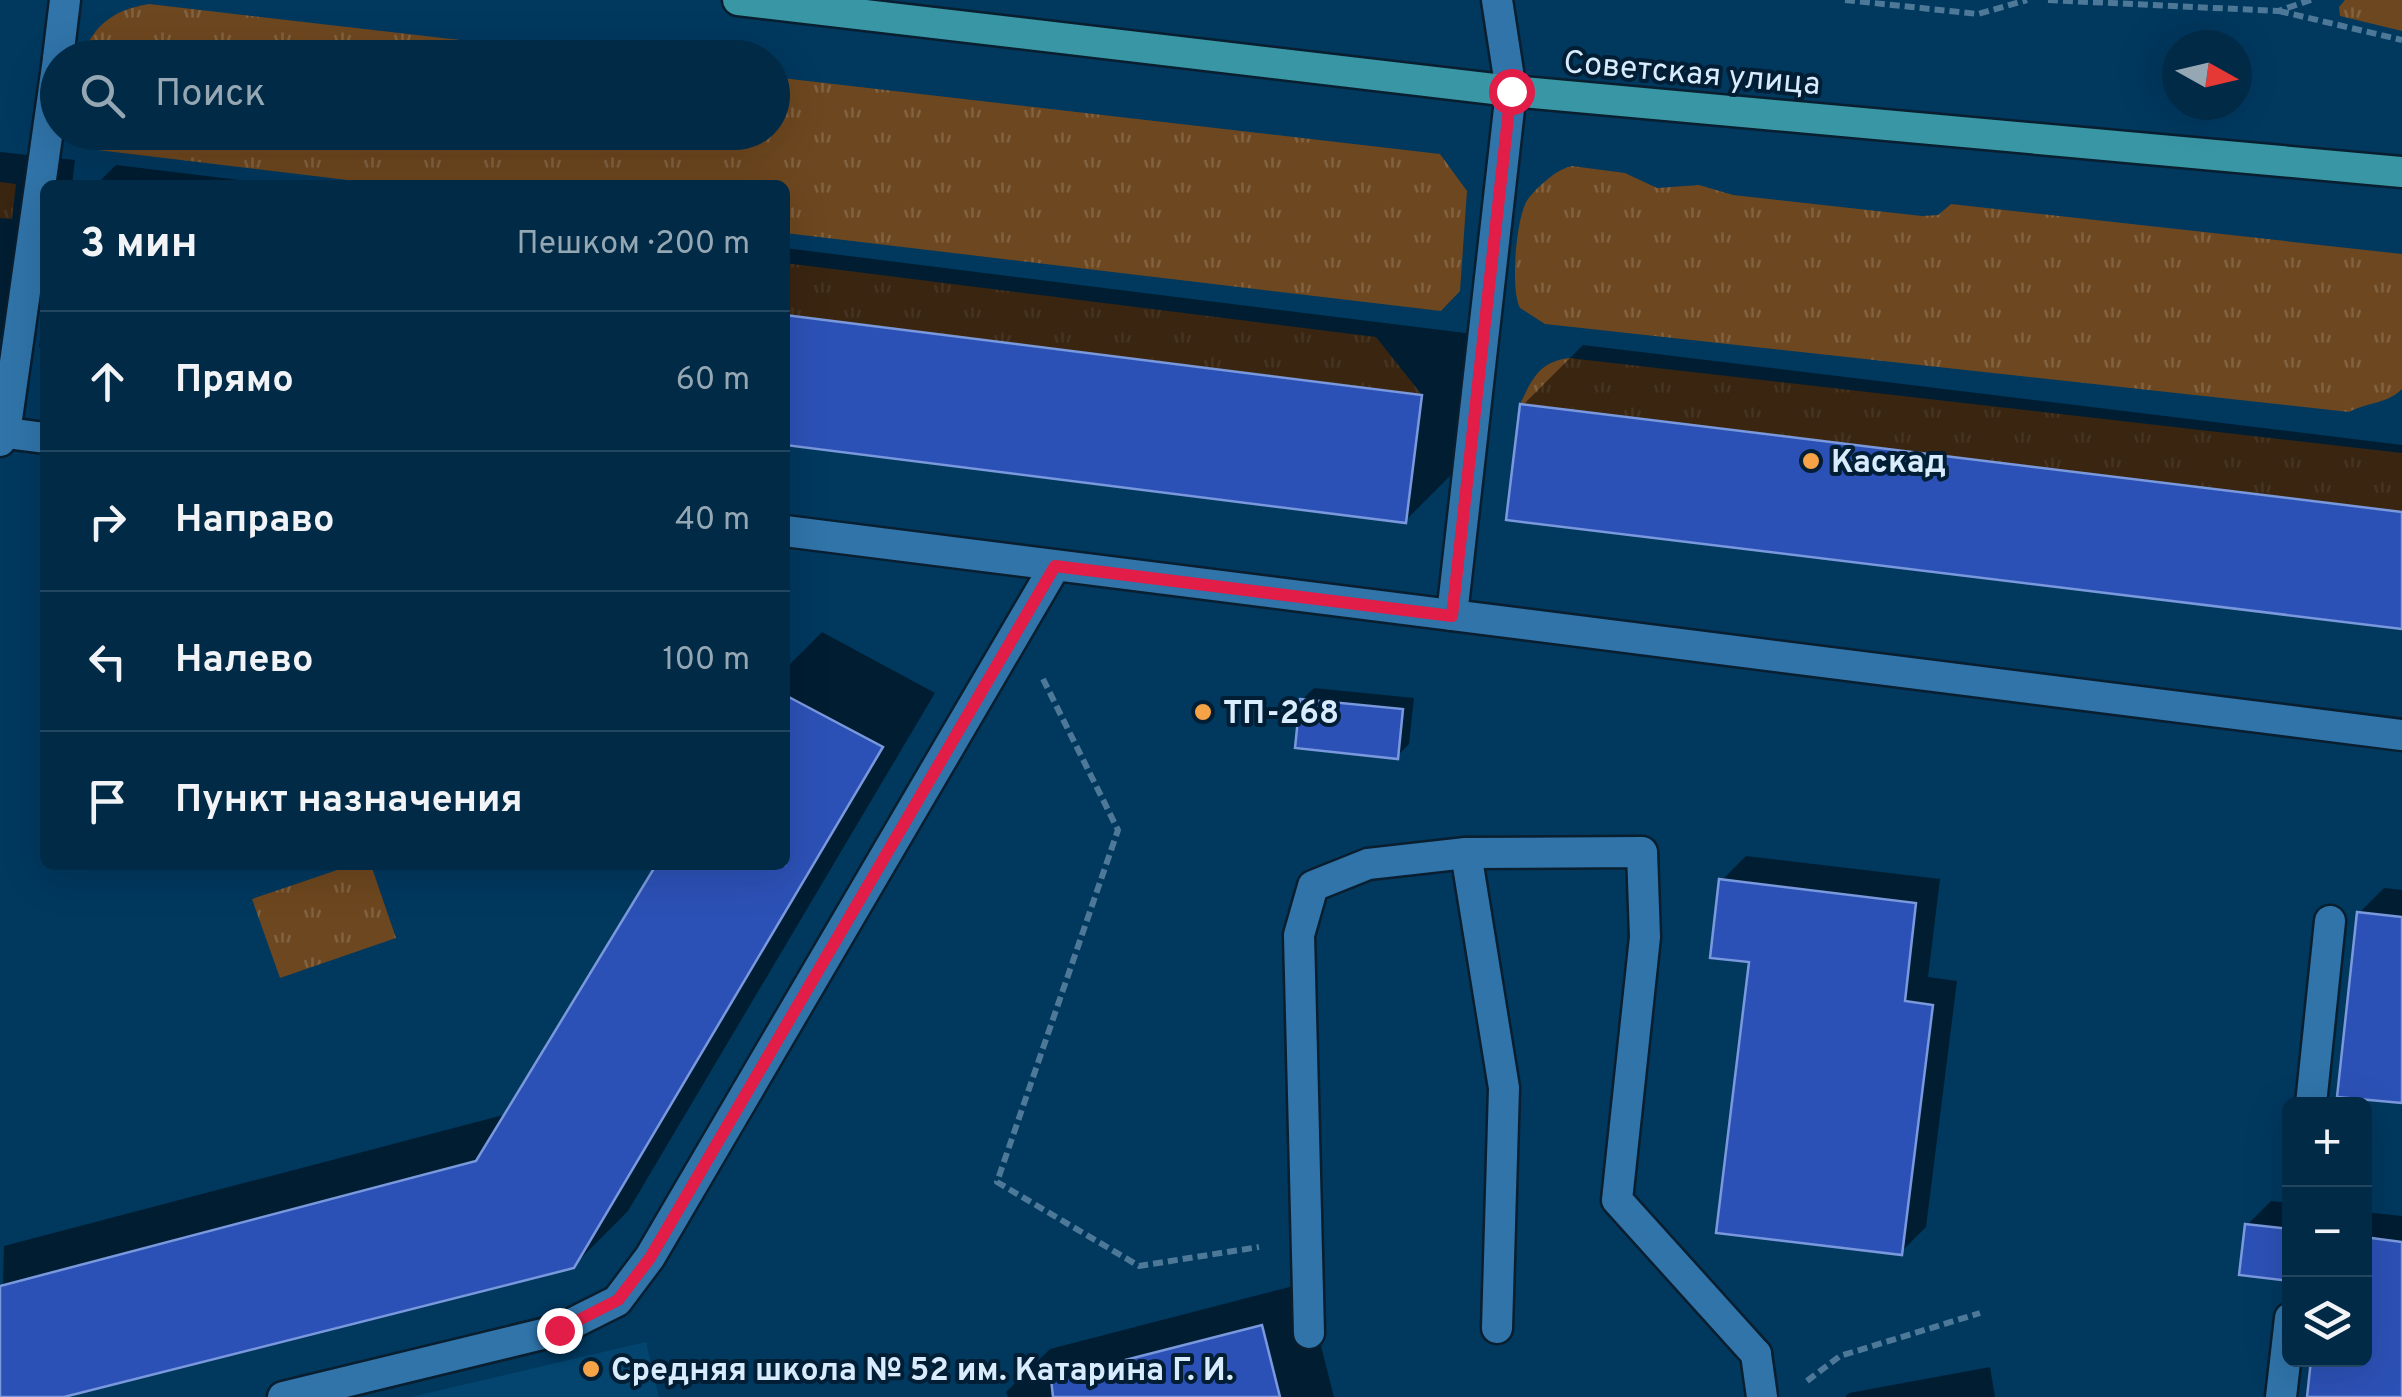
<!DOCTYPE html>
<html lang="ru">
<head>
<meta charset="utf-8">
<style>
  :root { --surface:#002a46; --page:#0e3651; --text:#f1f3f6; --muted:#95a7b3; --line:#22465f }
  body { margin:0; font-family:Overpass,sans-serif; background:var(--page); color:var(--text) }
  .controls { position:absolute; right:30px; bottom:30px; display:grid; overflow:hidden; border-radius:15px; box-shadow:0 10px 40px #0002 }
  .controls button { width:90px; height:90px; display:grid; place-items:center; padding:0; border:0; border-bottom:2px solid var(--line); background:var(--surface); color:var(--text); font:50px sans-serif }
  .compass { position:absolute; left:2162px; top:30px; width:90px; height:90px; border-radius:50%; background:var(--surface); box-shadow:0 10px 40px #0002; rotate:98deg }
  .stop { position:absolute; width:30px; height:30px; margin:-22px; border:8px solid #e11d48; border-radius:50%; background:#fff }
  .stop.end { background:#e11d48; border-color:#fff; box-shadow:0 2px 10px #0008 }
  .list { margin:0; padding:0; list-style:none }
  h2 { display:flex; justify-content:space-between; align-items:center; height:130px; margin:0; padding:0 40px; font-size:42px }
  h2 small { font-size:32px; font-weight:400; color:var(--muted) }
  .list li { display:grid; grid-template-columns:65px 1fr auto; gap:30px; align-items:center; box-sizing:border-box; height:140px; padding:0 40px; border-top:2px solid var(--line) }
  .list b { display:block; font-size:38px; white-space:nowrap }
  .list em { font-size:32px; font-style:normal; color:var(--muted) }
  .icon { flex:none; width:55px; height:55px; fill:none; stroke:currentColor; stroke-width:2; stroke-linecap:round; stroke-linejoin:round }
  .map { position:relative; flex:none; width:2402px; height:1397px; overflow:hidden }
  .search { position:absolute; background:var(--surface); box-shadow:0 10px 40px #0002; left:40px; top:40px; width:750px; height:110px; display:flex; align-items:center; gap:25px; box-sizing:border-box; padding:0 35px; border-radius:55px; color:var(--muted); font-size:38px }
  .panel { position:absolute; background:var(--surface); box-shadow:0 10px 40px #0002; left:40px; top:180px; width:750px; height:690px; border-radius:15px }
  .map>svg:first-child { display:block }
</style>
</head>
<body>
<div class="map">
<svg width="2402" height="1397" viewBox="0 0 2402 1397">
  <defs>
    <pattern id="grass-tufts" width="24" height="20" patternUnits="userSpaceOnUse" patternTransform="scale(2.5)"><rect width="24" height="20" fill="#6d471f"/><path d="M3 7l-1-3M5 7V3M7 7l1-3M15 17l-1-3M17 17v-4M19 17l1-3" fill="none" stroke="#816241"/></pattern>
  </defs>
  <rect width="100%" height="100%" fill="#00385e"/>
  <path fill="#04456f" d="M646 1342 659 1397H411Z"/>
  <g fill="url(#grass-tufts)">
    <path d="M2345 0H2402V31L2340 16 2339 7Z"/>
    <path d="M149 4 606 57H81C95 24 113 10 149 4Z"/>
    <path d="M773 77 1440 154 1467 191 1460 291 1441 311 785 233V185H389L81 148 72 141 73 132H772Z"/>
    <path d="M1572 166 1625 173 1657 188 1699 185 1733 195 1922 216 1938 215 1951 204 2402 254V389C2387 404 2368 402 2349 412L1545 324 1520 308C1510 290 1516 215 1528 199 1538 186 1557 169 1572 166Z"/>
    <path d="M0 182 16 184 12 219 0 218Z"/>
    <path d="M785 263 1376 337 1422 395 785 315Z"/>
    <path d="M1569 358 2402 453V512L1520 404C1533 378 1539 362 1569 358Z"/>
    <path d="M352 865H371L396 938 280 978 252 899Z"/>
  </g>
  <g fill="#0007">
    <path d="M0 152 75 160 72 185H45V295L0 340Z"/>
    <path d="M116 165 280 185H96Z"/>
    <path d="M785 248 1481 335 1466 460 1405 521 785 442Z"/>
    <path d="M45 302V348L39 347Z"/>
    <path d="M1583 345 2402 445V627L1523 405Z"/>
    <path d="M822 632 935 693 628 1211 573 1266 54 1397H0L4 1246 507 1114 659 865H785V669Z"/>
    <path d="M1314 688 1414 698 1409 744 1397 756 1302 700Z"/>
    <path d="M1746 856 1940 879 1928 977 1957 981 1926 1227 1901 1252 1752 960 1721 881Z"/>
    <path d="M2384 888 2402 890V1101L2359 913Z"/>
    <path d="M2271 1201 2290 1203V1279L2247 1225Z"/>
    <path d="M2364 1212 2402 1216V1397H2310L2314 1360H2364Z"/>
    <path d="M1305 1283 1334 1397H1008L1006 1392 1050 1349Z"/>
    <path d="M1990 1367 1995 1397H1845L1849 1393Z"/>
  </g>
  <g fill="#2c51b6" stroke="#7a99dd" stroke-width="2.5">
    <path d="M785 315 1422 395 1406 523 785 445Z"/>
    <path d="M1520 404 2402 512V629L1506 520Z"/>
    <path d="M785 695 883 747 574 1268 64 1397H0V1286L476 1161 656 865H785Z"/>
    <path d="M1300 699 1403 709 1398 759 1295 748Z"/>
    <path d="M1719 879 1916 903 1905 1001 1933 1005 1902 1255 1716 1233 1749 962 1710 958Z"/>
    <path d="M2357 912 2402 917V1103L2337 1097Z"/>
    <path d="M2245 1224 2290 1229V1281L2239 1275Z"/>
    <path d="M2364 1237 2402 1242V1397H2307L2311 1360H2364Z"/>
    <path d="M1262 1325 1280 1397H1053L1051 1379Z"/>
  </g>
  <g fill="none" stroke-linecap="round" stroke-linejoin="round">
    <g stroke="#091e2f" stroke-width="35">
      <g id="service">
        <path d="M58 58 65 0"/>
        <path d="M0 432 45 438"/>
        <path d="M0 441 5 433 58 59"/>
        <path d="M785 531 2402 735"/>
        <path d="M1452 615 1511 91 1497 0"/>
        <path d="M1466 853 1504 1088 1497 1328"/>
        <path d="M2311 1104 2330 921"/>
        <path d="M1309 1333 1299 935 1313 886 1368 864 1466 853 1642 852 1645 937 1617 1200 1756 1354"/>
        <path d="M283 1397 559 1330 617 1301 650 1257 1055 566"/>
        <path d="M2281 1397 2290 1318"/>
      </g>
    </g>
    <g stroke="#091e2f" stroke-width="35">
      <path id="minor" d="M1756 1354 1762 1397"/>
    </g>
    <g stroke="#091e2f" stroke-width="35">
      <path id="primary" d="M738 0 1511 91 2402 172"/>
    </g>
    <g stroke="#4d7897" stroke-width="6" stroke-dasharray="10 5" stroke-linecap="butt">
      <path d="M1845 0 1978 14 2027 0"/>
      <path d="M2048 0 2278 11 2311 0"/>
      <path d="M2279 11 2402 40"/>
      <path d="M1043 679 1118 830 997 1182 1139 1266 1259 1247"/>
      <path d="M1807 1381 1840 1356 1980 1313"/>
    </g>
    <use href="#service" stroke="#3074a9" stroke-width="30"/>
    <use href="#minor" stroke="#3074a9" stroke-width="30"/>
    <use href="#primary" stroke="#3996a4" stroke-width="30"/>
  </g>
  <g fill="none" stroke-linecap="round" stroke-linejoin="round">
    <path stroke="#e11d48" stroke-width="12" d="M559 1330 618 1300 650 1258 1055 566 1452 616 1511 91"/>
  </g>
  <g fill="#f6a246" stroke="#021e34" stroke-width="4">
    <circle cx="1811" cy="461" r="10"/>
    <circle cx="1203" cy="712" r="10"/>
    <circle cx="591" cy="1369" r="10"/>
  </g>
  <g text-anchor="middle" stroke-width="8" stroke-linejoin="round" paint-order="stroke">
    <g font-size="32" fill="#d8ecfe" stroke="#021e34">
      <text transform="translate(1692 72) rotate(5)" y="11">Советская улица</text>
    </g>
    <g font-size="32" font-weight="bold" fill="#d8ecfe" stroke="#021e34" text-anchor="start">
      <text x="1831" y="472">Каскад</text>
      <text x="1223" y="723">ТП-268</text>
      <text x="611" y="1380">Средняя школа № 52 им. Катарина Г. И.</text>
    </g>
  </g>
</svg>
<div class="controls">
<button>+</button>
<button>−</button>
<button><svg class="icon" aria-label="layers" viewBox="0 0 24 24"><path d="M12 4l9 5-9 5-9-5zM3 14l9 5 9-5"/></svg></button>
</div>
<svg class="compass" viewBox="-18 -18 36 36"><path d="M0-13l5 13h-10z" fill="#e53935"/><path d="M0 13l5-13h-10z" fill="#95a7b3"/></svg>
<div class="stop" style="left:1511px;top:91px"></div>
<div class="stop end" style="left:559px;top:1330px"></div>
<div class="search"><svg class="icon" aria-label="search" viewBox="0 0 24 24"><circle cx="10" cy="10" r="6"/><path d="M15 15l6 6"/></svg>Поиск</div>
<section class="panel">
<h2>3 мин<small>Пешком · 200 m</small></h2>
<ul class="list">
<li><svg class="icon" aria-label="ahead" viewBox="0 0 24 24"><path d="M12 20V5M6 11l6-6 6 6"/></svg><div><b>Прямо</b></div><em>60 m</em></li>
<li><svg class="icon" aria-label="right" viewBox="0 0 24 24"><path d="M7 20v-9h11M14 6l5 5-5 5"/></svg><div><b>Направо</b></div><em>40 m</em></li>
<li><svg class="icon" aria-label="left" viewBox="0 0 24 24"><path d="M17 20v-9H6M10 6l-5 5 5 5"/></svg><div><b>Налево</b></div><em>100 m</em></li>
<li><svg class="icon" aria-label="arrive" viewBox="0 0 24 24"><path d="M6 21V4h12l-3 4 3 4H6"/></svg><div><b>Пункт назначения</b></div></li>
</ul>
</section>
</div>
</body>
</html>
